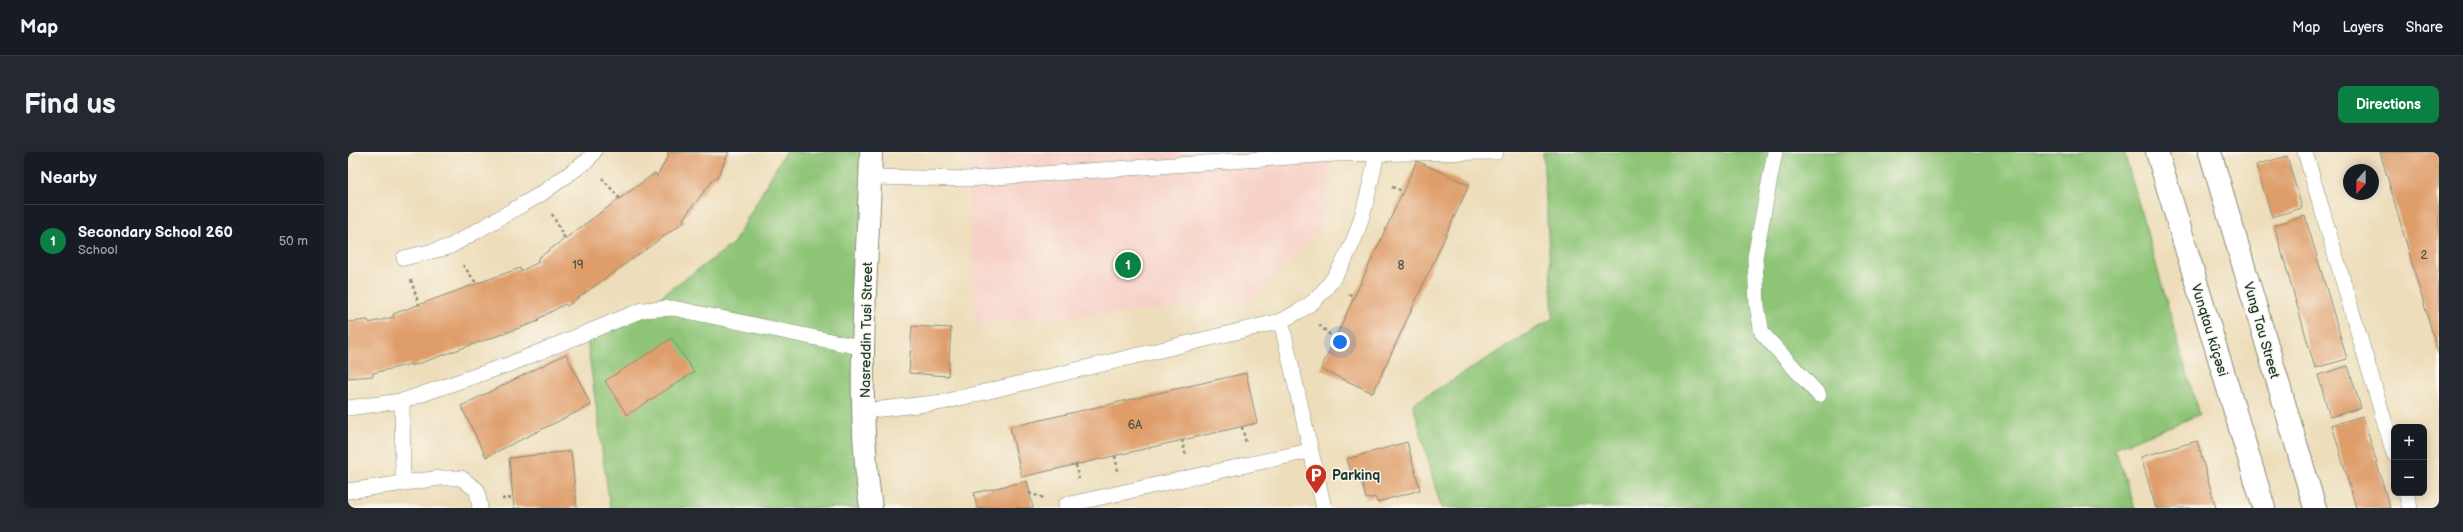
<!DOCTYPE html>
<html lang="en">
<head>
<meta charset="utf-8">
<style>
  :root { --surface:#171b24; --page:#242831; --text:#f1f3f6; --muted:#9ea1a6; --line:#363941; --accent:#0b8043 }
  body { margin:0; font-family:"Balsamiq Sans",sans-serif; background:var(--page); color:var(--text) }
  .controls { position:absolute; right:12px; bottom:12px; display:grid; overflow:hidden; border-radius:8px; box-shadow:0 2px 10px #0003 }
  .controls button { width:36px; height:36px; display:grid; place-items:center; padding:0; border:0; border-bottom:1px solid var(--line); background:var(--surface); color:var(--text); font:20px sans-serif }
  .compass { position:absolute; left:1995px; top:12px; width:36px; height:36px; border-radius:50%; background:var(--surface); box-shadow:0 2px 10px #0003; rotate:201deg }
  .you { position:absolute; left:992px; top:190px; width:14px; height:14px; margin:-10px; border:3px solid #fff; border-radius:50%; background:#1a73e8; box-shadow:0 0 0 6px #1a73e833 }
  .badge { display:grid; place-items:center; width:26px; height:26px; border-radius:50%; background:var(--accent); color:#fff; font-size:13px; font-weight:700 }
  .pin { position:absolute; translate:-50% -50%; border:2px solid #fff; box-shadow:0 1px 4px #0006 }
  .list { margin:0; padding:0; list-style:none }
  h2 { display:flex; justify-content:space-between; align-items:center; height:52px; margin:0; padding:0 16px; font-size:17px }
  h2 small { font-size:13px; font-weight:400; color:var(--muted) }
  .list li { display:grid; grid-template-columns:26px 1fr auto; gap:12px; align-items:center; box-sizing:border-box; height:72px; padding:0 16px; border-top:1px solid var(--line) }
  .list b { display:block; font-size:15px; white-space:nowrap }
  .list p { margin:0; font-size:13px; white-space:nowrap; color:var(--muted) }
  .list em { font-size:13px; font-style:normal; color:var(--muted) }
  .map { position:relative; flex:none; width:2091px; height:356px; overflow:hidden; border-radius:8px }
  header { display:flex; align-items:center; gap:24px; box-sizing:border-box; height:56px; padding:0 20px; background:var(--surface); border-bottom:1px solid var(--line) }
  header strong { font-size:19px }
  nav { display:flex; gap:22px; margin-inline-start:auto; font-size:14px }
  .intro { display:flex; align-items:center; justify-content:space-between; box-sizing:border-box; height:96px; padding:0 24px }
  h1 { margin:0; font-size:28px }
  .button { padding:10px 18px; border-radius:8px; background:var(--accent); color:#fff; font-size:14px; font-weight:700 }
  main { display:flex; gap:24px; padding:0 24px }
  aside { flex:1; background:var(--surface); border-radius:8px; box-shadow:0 2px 10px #0003 }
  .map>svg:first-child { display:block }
</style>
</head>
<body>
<header>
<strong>Map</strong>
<nav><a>Map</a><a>Layers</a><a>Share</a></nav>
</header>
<div class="intro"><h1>Find us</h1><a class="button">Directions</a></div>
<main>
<aside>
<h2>Nearby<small></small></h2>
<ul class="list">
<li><span class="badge">1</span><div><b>Secondary School 260</b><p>School</p></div><em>50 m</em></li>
</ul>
</aside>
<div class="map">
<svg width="2091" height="356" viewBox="0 0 2091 356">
  <rect width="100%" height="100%" fill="#fbf7ec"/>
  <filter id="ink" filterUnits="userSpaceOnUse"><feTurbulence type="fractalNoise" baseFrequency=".025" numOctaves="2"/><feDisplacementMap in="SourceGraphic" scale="8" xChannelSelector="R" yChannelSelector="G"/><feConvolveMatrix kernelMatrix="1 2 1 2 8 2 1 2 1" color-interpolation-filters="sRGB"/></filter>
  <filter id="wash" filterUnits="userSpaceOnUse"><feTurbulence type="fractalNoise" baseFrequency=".012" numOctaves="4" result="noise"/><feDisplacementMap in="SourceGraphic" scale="16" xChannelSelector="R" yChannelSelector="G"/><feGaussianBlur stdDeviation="0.9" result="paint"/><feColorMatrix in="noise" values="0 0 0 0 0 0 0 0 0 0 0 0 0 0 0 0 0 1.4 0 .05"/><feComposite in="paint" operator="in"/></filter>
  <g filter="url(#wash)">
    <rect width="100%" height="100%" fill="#edddba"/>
    <path fill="#f7d1c8" d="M619 0H987L972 75 901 151 627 172Z"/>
    <g fill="#8dc476" stroke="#568055">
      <path d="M437 0H522L524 356H262L238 181 272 174 385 92Z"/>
      <path d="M1195 0H1776L1851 263 1767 296 1787 356H1093L1065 252 1205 166Z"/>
    </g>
    <g id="blocks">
      <g fill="#df9d6b">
        <path d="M320 0H381L369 26 367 25 335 67 337 69 219 154 217 152 190 167 191 169 64 214 63 212 25 221V224L0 226V170L20 168 21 171 46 165 45 162 172 116 173 119 191 110 189 107 307 21 309 24 321 3 319 2Z"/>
        <path d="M2032 0H2091V204Z"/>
        <path d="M1939 4 1954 56 1924 65 1908 13Z"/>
        <path d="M1069 9 1121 33 1025 241 973 217Z"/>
        <path d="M1957 64 1999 207 1967 216 1926 73Z"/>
        <path d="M564 174 603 176 600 224 561 221Z"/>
        <path d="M324 186 346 220 279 263 257 229Z"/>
        <path d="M218 202 243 253 138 305 113 254Z"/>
        <path d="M2000 214 2013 256 1982 265 1970 223Z"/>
        <path d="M898 221 909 271 674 325 662 275Z"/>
        <path d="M2015 264 2042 356H2008L1984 273Z"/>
        <path d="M1849 289 1868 356H1808L1793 305Z"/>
        <path d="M1059 290 1072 338 1029 350 1027 345 1018 347 1012 324 1005 326 999 307Z"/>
        <path d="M223 299 229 356H166L161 306Z"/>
        <path d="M679 329 685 356H629L626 341Z"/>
      </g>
    </g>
  </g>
  <g filter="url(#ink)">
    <use href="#blocks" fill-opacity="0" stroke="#868d77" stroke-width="1"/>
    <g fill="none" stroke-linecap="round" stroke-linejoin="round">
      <g stroke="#868d77" stroke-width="16">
        <g id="lane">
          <path d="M1427 0 1407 105 1409 154 1414 181 1471 243"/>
          <path d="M1957 0 2046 302"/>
          <path d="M522 25 620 27 987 2 1148 0"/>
          <path d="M56 106 101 95 193 42 239 9 246 0"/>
          <path d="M933 169 976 356"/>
          <path d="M54 249 55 331"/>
          <path d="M0 256 54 249 162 212 294 158 325 156 516 196"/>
          <path d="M516 259 595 250 933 169C945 162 960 156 969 146 1007 108 1019 51 1029 0"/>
          <path d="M0 339 92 326H113L129 338 132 356"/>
          <path d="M2058 341 2062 356"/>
          <path d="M718 356V353L961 299"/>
        </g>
      </g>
      <g stroke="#868d77" stroke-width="24">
        <path id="secondary" d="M523 0C520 118 506 239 523 356"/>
      </g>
      <g stroke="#868d77" stroke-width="24">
        <g id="primary">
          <path d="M1809 0 1916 356"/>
          <path d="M1862 0 1967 356"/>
        </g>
      </g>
      <g stroke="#868d77" stroke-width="2.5" stroke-dasharray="3 3" stroke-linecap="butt">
        <path d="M254 26 272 47"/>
        <path d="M1044 35 1055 39"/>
        <path d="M204 62 217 87"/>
        <path d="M115 113 129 132"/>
        <path d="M63 128 71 153"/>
        <path d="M1001 142 1006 145"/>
        <path d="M971 173 987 187"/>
        <path d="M894 275 898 291"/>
        <path d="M834 288 838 304"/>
        <path d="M767 304 770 319"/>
        <path d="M728 313 731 327"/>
        <path d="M681 341 696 346"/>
        <path d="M154 347 165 346"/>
      </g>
      <use href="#lane" stroke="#fff" stroke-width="15"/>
      <use href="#secondary" stroke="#fff" stroke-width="22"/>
      <use href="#primary" stroke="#fff" stroke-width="22"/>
    </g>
  </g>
  <defs>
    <g id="parking-pin" transform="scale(1.15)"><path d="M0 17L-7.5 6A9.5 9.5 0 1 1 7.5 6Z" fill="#c8321e" stroke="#fbf7ec"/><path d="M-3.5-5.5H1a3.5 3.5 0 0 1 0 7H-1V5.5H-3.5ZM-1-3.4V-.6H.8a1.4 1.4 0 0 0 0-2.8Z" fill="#fff"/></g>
  </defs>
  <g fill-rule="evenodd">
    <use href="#parking-pin" x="968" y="323"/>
  </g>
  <g text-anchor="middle" stroke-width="3" stroke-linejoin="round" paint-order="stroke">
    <g font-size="12" fill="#4f5542">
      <text x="2076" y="107">2</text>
      <text x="230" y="117">19</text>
      <text x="1053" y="117">8</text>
      <text x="787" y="277">6A</text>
    </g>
    <g font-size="14" fill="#1f3d34" stroke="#fbf7ec">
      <text transform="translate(518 178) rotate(-89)" y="5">Nasreddin Tusi Street</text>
      <text transform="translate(1862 178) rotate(73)" y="5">Vunqtau küçəsi</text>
      <text transform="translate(1914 178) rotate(74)" y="5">Vung Tau Street</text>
    </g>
    <g font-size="14" font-weight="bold" fill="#1f3d34" stroke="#fbf7ec" text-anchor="start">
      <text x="984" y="328">Parkinq</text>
    </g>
  </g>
</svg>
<div class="controls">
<button>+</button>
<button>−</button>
</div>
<svg class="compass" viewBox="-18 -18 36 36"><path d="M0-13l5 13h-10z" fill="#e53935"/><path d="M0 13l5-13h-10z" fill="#9ea1a6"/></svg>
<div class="you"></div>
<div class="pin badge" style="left:780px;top:113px">1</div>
</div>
</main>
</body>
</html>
